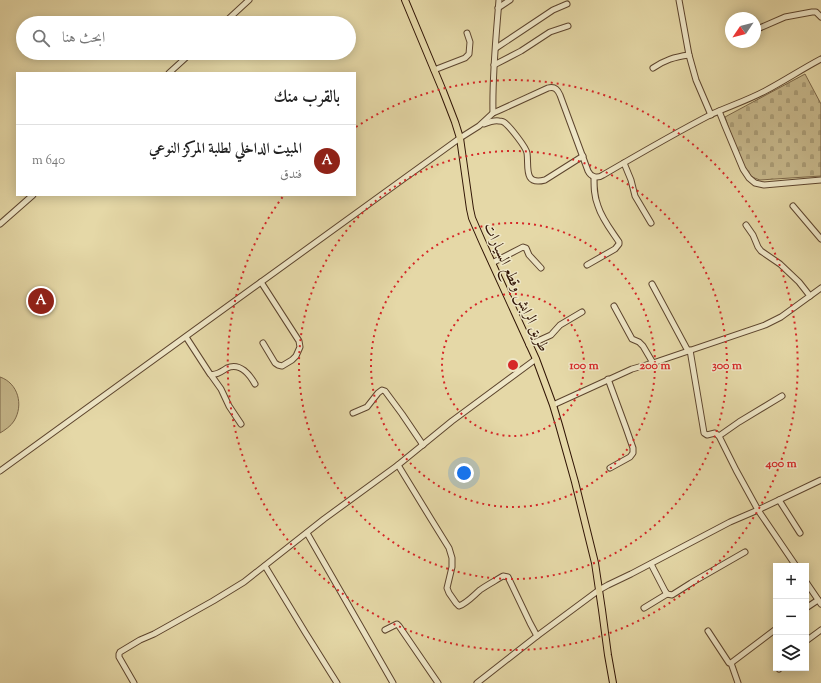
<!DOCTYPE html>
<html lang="ar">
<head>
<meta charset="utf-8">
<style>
  :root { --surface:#fff; --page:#f6f6f6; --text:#222; --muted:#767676; --line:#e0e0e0; --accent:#8f2418 }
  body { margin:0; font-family:"Sorts Mill Goudy",Amiri,serif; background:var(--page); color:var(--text); direction:rtl }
  .controls { position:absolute; right:12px; bottom:12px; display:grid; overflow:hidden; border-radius:0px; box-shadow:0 2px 10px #0003 }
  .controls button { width:36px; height:36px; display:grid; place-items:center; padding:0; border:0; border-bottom:1px solid var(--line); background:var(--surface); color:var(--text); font:20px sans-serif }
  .compass { position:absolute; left:725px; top:12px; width:36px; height:36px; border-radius:50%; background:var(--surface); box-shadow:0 2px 10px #0003; rotate:235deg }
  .you { position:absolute; left:464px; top:473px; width:14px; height:14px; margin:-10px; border:3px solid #fff; border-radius:50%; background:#1a73e8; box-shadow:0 0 0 6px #1a73e833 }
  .badge { display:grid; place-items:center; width:26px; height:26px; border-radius:50%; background:var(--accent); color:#fff; font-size:13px; font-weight:700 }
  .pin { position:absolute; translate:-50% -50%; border:2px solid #fff; box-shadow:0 1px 4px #0006 }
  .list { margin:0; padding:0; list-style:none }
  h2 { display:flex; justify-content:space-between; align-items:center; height:52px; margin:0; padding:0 16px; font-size:17px }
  h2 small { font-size:13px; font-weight:400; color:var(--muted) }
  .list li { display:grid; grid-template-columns:26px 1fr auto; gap:12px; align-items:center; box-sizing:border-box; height:72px; padding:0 16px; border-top:1px solid var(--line) }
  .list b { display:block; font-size:15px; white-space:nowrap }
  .list p { margin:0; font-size:13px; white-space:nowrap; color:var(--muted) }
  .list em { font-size:13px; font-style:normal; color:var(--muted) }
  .icon { flex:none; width:22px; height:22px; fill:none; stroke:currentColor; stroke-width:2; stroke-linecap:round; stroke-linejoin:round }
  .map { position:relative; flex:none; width:821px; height:683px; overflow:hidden; direction:ltr }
  .search { position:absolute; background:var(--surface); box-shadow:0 2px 10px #0003; left:16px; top:16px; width:340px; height:44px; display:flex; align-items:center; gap:10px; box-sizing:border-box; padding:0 14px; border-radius:22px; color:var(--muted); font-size:15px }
  .panel { position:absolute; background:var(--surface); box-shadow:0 2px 10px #0003; left:16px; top:72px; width:340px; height:124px; border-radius:0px; direction:rtl }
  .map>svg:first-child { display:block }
</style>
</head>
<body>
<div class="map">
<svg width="821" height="683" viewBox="0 0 821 683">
  <defs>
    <pattern id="cemetery-stones" width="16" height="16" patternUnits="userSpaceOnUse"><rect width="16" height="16" fill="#c6b78b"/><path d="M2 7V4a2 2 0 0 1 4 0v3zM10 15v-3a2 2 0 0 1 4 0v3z" fill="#aa9c76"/></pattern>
  </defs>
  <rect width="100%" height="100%" fill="#e5d8a7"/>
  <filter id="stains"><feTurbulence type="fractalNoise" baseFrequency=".005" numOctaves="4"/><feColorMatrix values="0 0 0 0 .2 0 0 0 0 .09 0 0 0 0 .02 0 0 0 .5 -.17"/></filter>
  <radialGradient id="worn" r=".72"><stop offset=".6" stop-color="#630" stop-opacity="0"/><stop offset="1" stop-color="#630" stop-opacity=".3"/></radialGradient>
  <path fill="#c6b78b" stroke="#7b6648" d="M0 377C18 383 24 405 14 421 11 426 5 430 0 433Z"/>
  <path fill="url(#cemetery-stones)" stroke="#7b6648" d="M805 74 821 104V176L760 180C757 179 754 178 751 176 739 163 731 134 725 117Z"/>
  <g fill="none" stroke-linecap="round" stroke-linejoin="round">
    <g stroke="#5d452e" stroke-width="7">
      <g id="minor">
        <path d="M679 0 689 55 696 80 711 115"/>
        <path d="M498 8 510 0"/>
        <path d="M224 23 249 0"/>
        <path d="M755 30 785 17 812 12H816L821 17"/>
        <path d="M496 48 553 10 567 4"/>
        <path d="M494 65 521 51 550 32 568 26"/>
        <path d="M653 68C665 60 674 57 689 55"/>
        <path d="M434 70 465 58 469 54 470 42 467 33"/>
        <path d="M169 73 191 53"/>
        <path d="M719 111 725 126 743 169 749 178 755 183 764 185 821 180"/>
        <path d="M493 113C492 76 496 38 499 0"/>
        <path d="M484 124C489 122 494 120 499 121 501 121 504 122 505 123 510 127 526 147 527 153 529 166 523 186 545 180L583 156"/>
        <path d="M624 163 631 180 635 196 651 223"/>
        <path d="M793 206 821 239"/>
        <path d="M0 224 33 195"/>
        <path d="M746 225 753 235 758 247 761 251 780 264 799 282 810 296"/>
        <path d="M492 263 523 247 526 248 529 255 541 268"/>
        <path d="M587 265 615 249 619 244V242C611 230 602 219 598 206 594 196 594 187 594 177"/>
        <path d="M261 282 299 341 300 347 296 356 292 360 282 366 278 365 275 363 263 343"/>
        <path d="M652 284 688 351"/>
        <path d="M614 306 632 339 639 342 643 346 653 363"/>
        <path d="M186 337 210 374C216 376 222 371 227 368 240 362 250 375 255 384"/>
        <path d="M529 345 551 335 560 325 582 312"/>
        <path d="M690 350 704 433 707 435 715 433 719 436"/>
        <path d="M211 375 221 389 229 406 241 424"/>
        <path d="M608 379 626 428 633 448V453L630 457 610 468"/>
        <path d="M782 396 739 422 719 436 736 470 758 510 796 566"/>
        <path d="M553 405 632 369 653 363 765 325 781 317 821 288"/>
        <path d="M353 413 367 407 378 393 382 390 385 391 402 414 423 445"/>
        <path d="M398 465 431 519 449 548 452 558V567L447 588 449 593 456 603 459 606C467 603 473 596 480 590 487 585 495 581 503 576L508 577 530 623 537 636"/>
        <path d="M0 471 460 138 479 126 493 113 500 110 548 88C555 86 558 90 560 95L588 171C591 177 597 179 603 175 639 154 675 133 712 114 730 106 748 100 765 91 784 81 802 69 821 59"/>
        <path d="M779 500 800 533"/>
        <path d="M307 533 393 683"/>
        <path d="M651 564 665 591 667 594 672 595 691 583 745 552"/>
        <path d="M265 566 305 632 337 683"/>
        <path d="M806 582 821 604"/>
        <path d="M644 608 667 594"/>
        <path d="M806 608 818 600"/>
        <path d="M385 630 397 624 399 626 438 683"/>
        <path d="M708 631 729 663H731L776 629"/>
        <path d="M806 641 821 630"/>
        <path d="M731 663 738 683"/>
        <path d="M779 669 780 668"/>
        <path d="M134 683 119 657V654L120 652 140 640 154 634 213 601 244 582 324 519 398 465 452 421 536 359"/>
        <path d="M477 683 537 636 599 590 608 585 631 574 730 522 758 510 821 480"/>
      </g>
    </g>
    <g stroke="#301405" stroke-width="8">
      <path id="major" d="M405 0 443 91 455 122 460 138 470 209 472 218 482 241 536 359 553 405 559 425 575 482 595 563 602 610 608 655 613 683"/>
    </g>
    <use href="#minor" stroke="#eee6c6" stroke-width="5"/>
    <use href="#major" stroke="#e5d8a7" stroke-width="6"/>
  </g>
  <g fill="none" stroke="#d62828" stroke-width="2" stroke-dasharray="2 4">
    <circle cx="513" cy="365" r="71"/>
    <circle cx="513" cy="365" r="142"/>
    <circle cx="513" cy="365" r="214"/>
    <path d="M356 127A285 285 0 1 1 284 195"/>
  </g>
  <g text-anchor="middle" stroke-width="3" stroke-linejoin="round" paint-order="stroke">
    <g font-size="15" fill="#301405" stroke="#eee6c6">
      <text transform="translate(517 287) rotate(66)" y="5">طريق الرابش وقطع السيارات</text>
    </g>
  </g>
  <circle cx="513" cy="365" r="6" fill="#d62828" stroke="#eee6c6" stroke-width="2"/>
  <g font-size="12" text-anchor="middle" font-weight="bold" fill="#d62828" stroke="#eee6c6" stroke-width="3" stroke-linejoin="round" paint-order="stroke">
    <text x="584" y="369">100 m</text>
    <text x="655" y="369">200 m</text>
    <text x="727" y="369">300 m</text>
    <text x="781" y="467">400 m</text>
  </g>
  <rect width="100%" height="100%" filter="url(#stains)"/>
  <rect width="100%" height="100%" fill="url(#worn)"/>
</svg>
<div class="controls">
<button>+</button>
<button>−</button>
<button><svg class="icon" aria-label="layers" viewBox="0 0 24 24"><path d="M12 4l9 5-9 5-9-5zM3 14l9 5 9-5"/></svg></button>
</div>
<svg class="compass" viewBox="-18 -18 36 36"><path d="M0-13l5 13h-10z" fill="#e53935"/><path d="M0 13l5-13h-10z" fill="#767676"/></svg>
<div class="you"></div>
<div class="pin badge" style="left:41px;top:301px">A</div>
<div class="search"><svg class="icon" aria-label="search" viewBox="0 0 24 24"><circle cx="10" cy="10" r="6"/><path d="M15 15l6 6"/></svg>ابحث هنا</div>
<section class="panel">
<h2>بالقرب منك<small></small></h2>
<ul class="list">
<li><span class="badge">A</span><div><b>المبيت الداخلي لطلبة المركز النوعي</b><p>فندق</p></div><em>640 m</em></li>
</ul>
</section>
</div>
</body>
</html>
